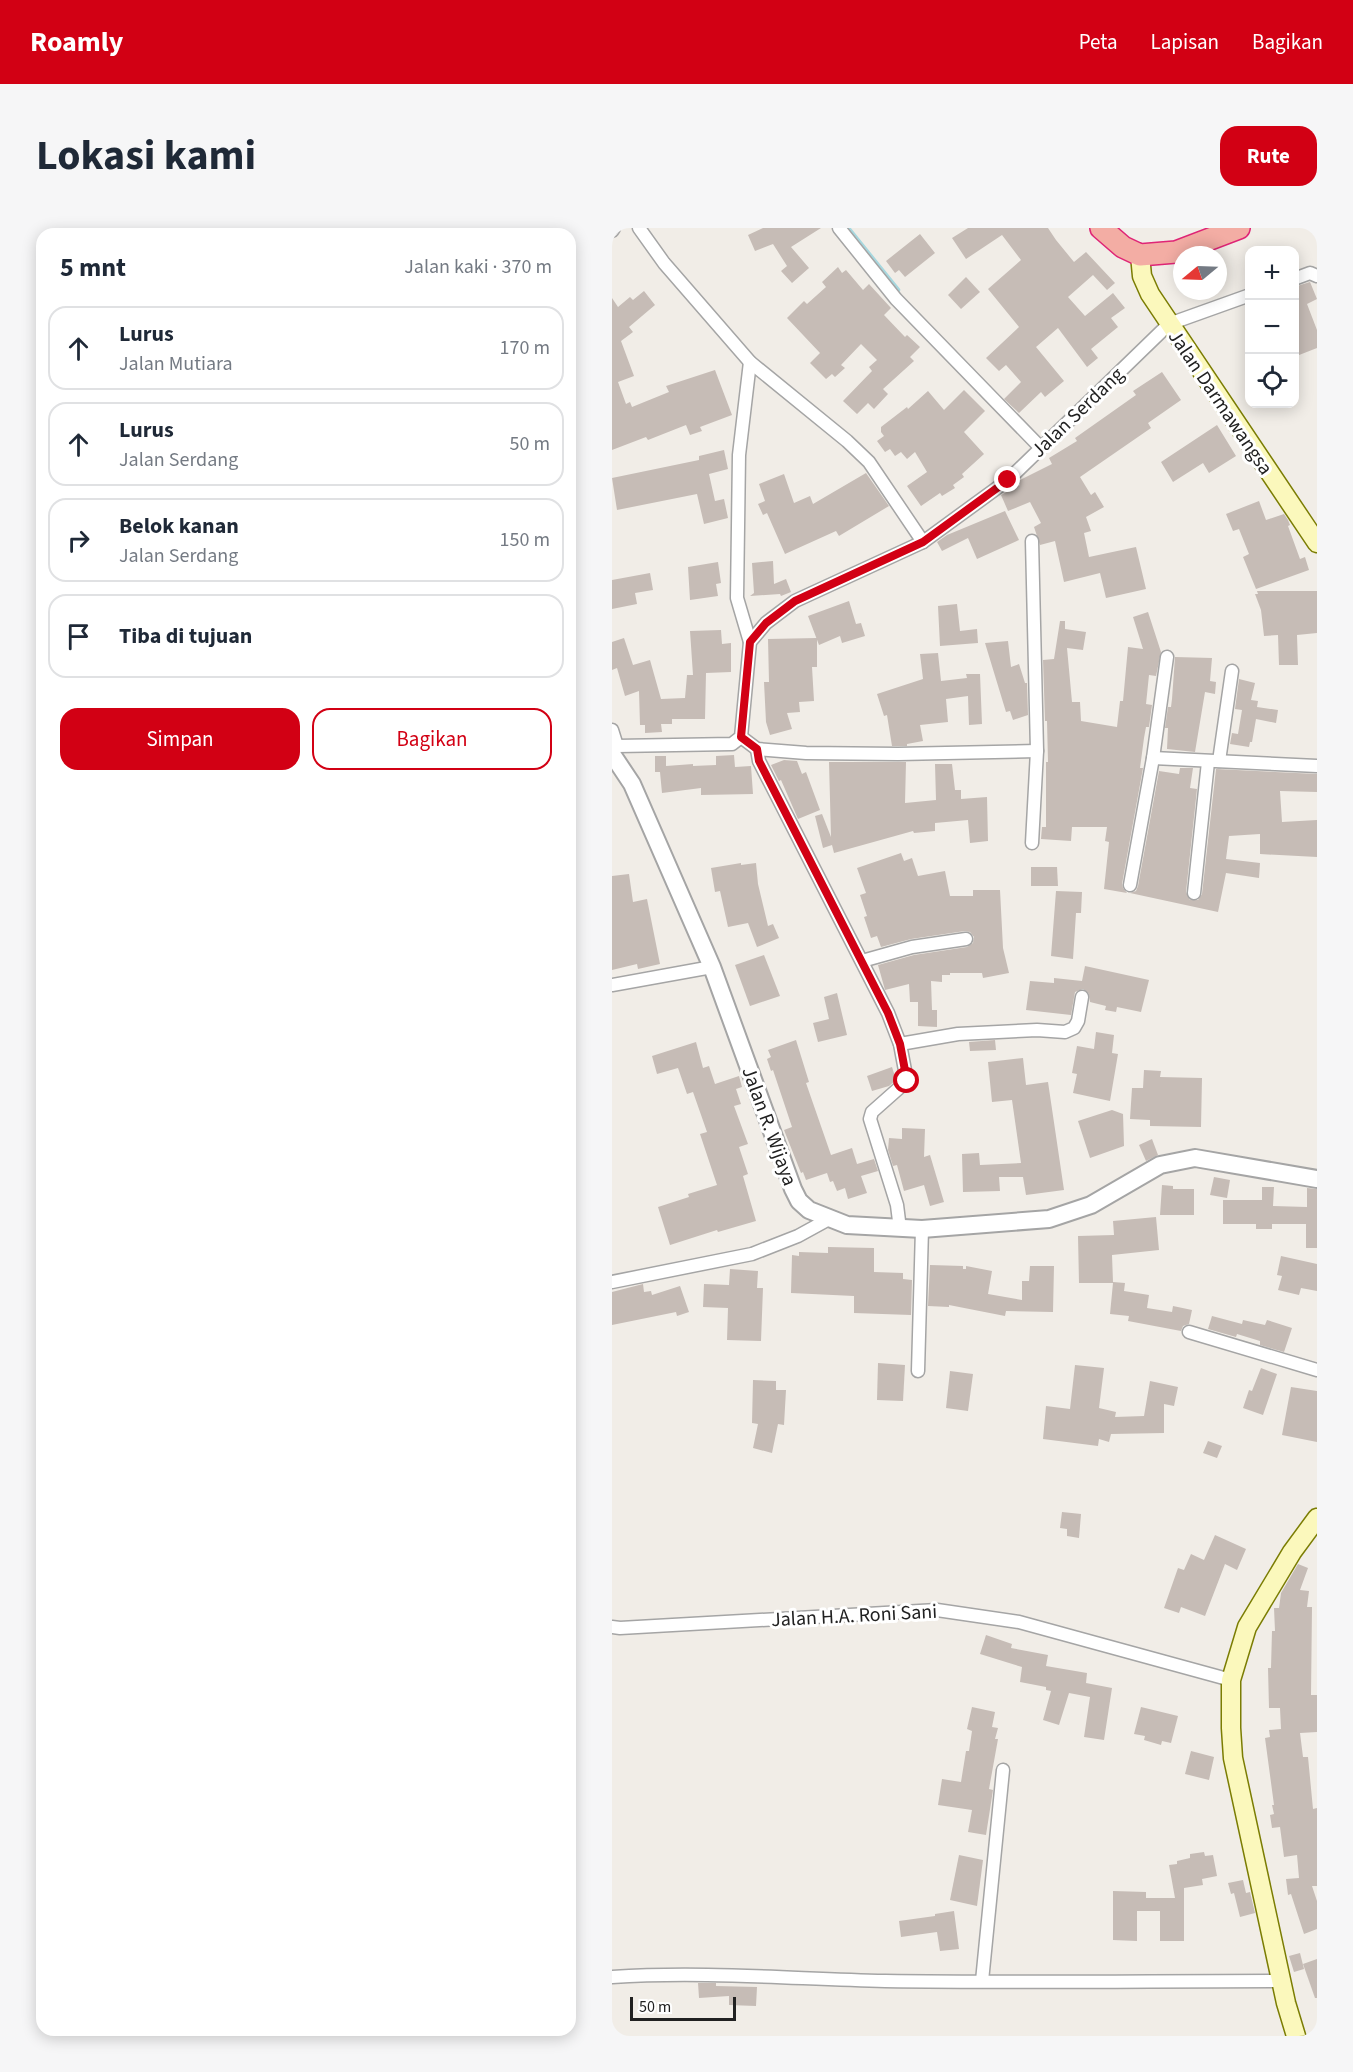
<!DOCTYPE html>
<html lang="id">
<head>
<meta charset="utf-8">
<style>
  :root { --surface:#fff; --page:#f6f6f7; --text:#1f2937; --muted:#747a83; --line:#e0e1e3; --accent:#d20014 }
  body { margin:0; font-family:"Source Sans 3",sans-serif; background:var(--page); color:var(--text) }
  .controls { position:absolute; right:18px; top:18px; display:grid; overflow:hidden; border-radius:12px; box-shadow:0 3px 15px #0003 }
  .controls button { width:54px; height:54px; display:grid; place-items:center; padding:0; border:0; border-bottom:2px solid var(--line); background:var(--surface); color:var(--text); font:30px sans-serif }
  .compass { position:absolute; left:561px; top:18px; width:54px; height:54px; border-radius:50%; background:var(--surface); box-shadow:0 3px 15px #0003; rotate:251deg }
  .scale { position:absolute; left:18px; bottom:15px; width:106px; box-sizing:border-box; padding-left:6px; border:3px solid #212121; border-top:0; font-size:16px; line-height:21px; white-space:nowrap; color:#212121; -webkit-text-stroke:4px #fff; paint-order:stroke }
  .stop { position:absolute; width:18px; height:18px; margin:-14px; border:4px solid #d20014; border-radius:50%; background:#fff }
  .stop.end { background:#d20014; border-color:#fff; box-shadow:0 2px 6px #0008 }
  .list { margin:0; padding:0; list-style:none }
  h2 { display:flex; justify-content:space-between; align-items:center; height:78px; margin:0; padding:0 24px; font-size:26px }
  h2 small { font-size:20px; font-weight:400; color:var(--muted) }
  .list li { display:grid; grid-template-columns:39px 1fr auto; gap:18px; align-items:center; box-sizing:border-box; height:84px; margin:0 12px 12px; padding:0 12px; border:2px solid var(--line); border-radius:18px }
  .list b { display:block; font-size:22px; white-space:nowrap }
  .list p { margin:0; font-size:20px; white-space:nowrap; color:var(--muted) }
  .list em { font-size:20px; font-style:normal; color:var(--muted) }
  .actions { display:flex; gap:12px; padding:18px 24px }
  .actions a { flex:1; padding:14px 0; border:2px solid var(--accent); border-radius:18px; text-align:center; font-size:21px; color:var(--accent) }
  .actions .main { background:var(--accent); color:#fff }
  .icon { flex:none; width:33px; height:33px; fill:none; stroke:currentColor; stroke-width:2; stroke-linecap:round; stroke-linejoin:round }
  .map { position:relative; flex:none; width:705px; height:1808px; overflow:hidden; border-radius:18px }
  header { display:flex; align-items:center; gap:36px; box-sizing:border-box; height:84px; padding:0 30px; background:var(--accent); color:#fff }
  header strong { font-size:28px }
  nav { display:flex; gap:33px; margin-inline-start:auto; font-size:21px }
  .intro { display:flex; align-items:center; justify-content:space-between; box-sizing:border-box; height:144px; padding:0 36px }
  h1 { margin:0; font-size:42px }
  .button { padding:15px 27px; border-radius:18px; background:var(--accent); color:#fff; font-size:21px; font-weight:700 }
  main { display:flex; gap:36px; padding:0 36px }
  aside { flex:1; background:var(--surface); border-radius:18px; box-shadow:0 3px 15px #0003 }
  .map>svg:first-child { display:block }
</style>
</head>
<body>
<header>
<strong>Roamly</strong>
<nav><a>Peta</a><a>Lapisan</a><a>Bagikan</a></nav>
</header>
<div class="intro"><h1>Lokasi kami</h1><a class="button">Rute</a></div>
<main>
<aside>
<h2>5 mnt<small>Jalan kaki · 370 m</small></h2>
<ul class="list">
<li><svg class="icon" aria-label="ahead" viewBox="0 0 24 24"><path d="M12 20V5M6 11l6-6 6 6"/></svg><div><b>Lurus</b><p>Jalan Mutiara</p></div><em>170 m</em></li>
<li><svg class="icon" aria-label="ahead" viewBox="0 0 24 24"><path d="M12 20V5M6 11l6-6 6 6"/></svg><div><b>Lurus</b><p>Jalan Serdang</p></div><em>50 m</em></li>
<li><svg class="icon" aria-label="right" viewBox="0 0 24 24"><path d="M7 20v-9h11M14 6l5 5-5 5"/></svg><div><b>Belok kanan</b><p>Jalan Serdang</p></div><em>150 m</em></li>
<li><svg class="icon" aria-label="arrive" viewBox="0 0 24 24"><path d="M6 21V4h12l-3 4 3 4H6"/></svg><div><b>Tiba di tujuan</b></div></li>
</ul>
<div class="actions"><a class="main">Simpan</a><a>Bagikan</a></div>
</aside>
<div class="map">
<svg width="705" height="1808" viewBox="0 0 705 1808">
  <rect width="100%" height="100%" fill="#f1ede7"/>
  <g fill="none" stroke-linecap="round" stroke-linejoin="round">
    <path stroke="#a7d8df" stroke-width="4.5" d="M236 0 286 62"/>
  </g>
  <g fill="#c6bcb6">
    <path d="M151 0H209L179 19 197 40 180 55 169 43 175 38 161 16 143 23 136 7Z"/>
    <path d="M356 0H436L444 12 462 34 474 24 503 55 495 62 481 47 456 69 473 88 501 65 513 80 499 90 506 99 479 121 486 130 475 139 446 100 424 119 452 153 433 169 429 164 407 185 392 171 409 154 394 137 387 143 374 130 407 99 376 61 409 32 390 7 354 31 340 10Z"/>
    <path d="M308 6 323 25 293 49 287 42 283 45 274 33Z"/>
    <path d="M226 39 230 45 234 42 251 62 257 56 279 80 272 87 293 109 295 107 308 119 298 129 302 133 271 161 276 166 262 181 256 175 245 186 231 173 260 143 257 139 265 132 249 116 229 137 233 140 223 149 220 146 214 151 198 135 208 125 175 90 192 73 195 76 214 59 210 54Z"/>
    <path d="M354 49 368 64 349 81 336 67Z"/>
    <path d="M698 54 705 71 695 76 705 102V120L682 129V59Z"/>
    <path d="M32 63 43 77 17 99 21 104 9 113 22 148 6 154 14 176 18 174 20 179 57 164 54 158 103 142 120 187 88 199 90 203 78 207 74 197 36 212 34 209 0 222V70L6 79 18 69 21 72Z"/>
    <path d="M550 144 569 172 536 195 539 200 468 249 479 267 483 264 492 279 474 289 479 303 472 305 477 329 524 319 534 361 494 370 488 345 452 354 443 313 428 317 422 299 429 295 418 274 396 283 389 267 408 257 406 253 440 236 437 230 465 213 463 210 524 167 521 163Z"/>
    <path d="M352 162 373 183 352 204 372 226 350 246 352 249 341 257 343 260 330 268 328 265 309 278 295 258 315 244 303 224 295 231 289 224 283 228 278 221 273 224 265 213 272 208 269 204V199L295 179 296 181 316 163 332 182Z"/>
    <path d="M605 197 624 228 597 245 591 235 561 254 549 234Z"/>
    <path d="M112 222 116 241 97 246 103 273 112 271 116 290 92 296 85 266 5 282 0 250 87 232V228Z"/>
    <path d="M254 245 277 278 227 308 224 303 173 326 155 285 151 287 146 276 153 273 147 256 172 246 182 275 198 268 201 276Z"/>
    <path d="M647 273 654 292 672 286 676 292 678 297 676 298 688 331 693 329 697 342 644 361 631 329 637 326 627 301 621 303 614 286Z"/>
    <path d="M393 283 407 312 365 331 356 310 330 323 325 314 335 307Z"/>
    <path d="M161 333 162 356 174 351 179 364 169 368 168 366 138 368 142 365 140 335Z"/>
    <path d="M106 334 109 355 104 356 106 368 78 372 76 339Z"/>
    <path d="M38 345 41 362 23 365 25 376 0 381V352Z"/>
    <path d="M645 363H705V405L685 407 686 437H667L666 407 652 408 649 382 643 366H646Z"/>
    <path d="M237 373 244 396 249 395 253 408 230 415 228 408 207 417 196 388Z"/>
    <path d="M345 376 348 403 365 401 366 415 328 418 326 378Z"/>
    <path d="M536 384 549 424 544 448 537 447 534 476 540 477 537 499H534L532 510 528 540H531L510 656 511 660 515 665 492 661 497 614 493 613 495 599H460L459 613 429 611 430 599H434V534H436L435 493H433L431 432 442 431 448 393H453V401L474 404 471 422 455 420 460 474H468L469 493 505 499 508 473H511L516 419 531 421 521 389Z"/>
    <path d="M109 402 110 416 119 415V444L94 445 93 491H60V496H49L50 504 33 505V497H28L27 463 13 468 5 440 0 442V414L12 410 21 437 38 432 49 471 73 470 75 447H81L78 403Z"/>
    <path d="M205 410V439H200L202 473 187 474 188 484 175 485 180 501 158 507 154 494 152 454H157L156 411Z"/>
    <path d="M396 413 399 439 407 436 413 455H415L416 487 401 492 398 483 394 484 373 415Z"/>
    <path d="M326 425 329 453 355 450 354 446H368L370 496 357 497 356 468 334 471 336 494 308 497 311 513 295 516V518H280L275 487 272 488 265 466 311 451 308 426Z"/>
    <path d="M563 429 600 430 598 453 604 454 603 466 593 464 583 524 555 521 556 500H553L556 479H559L560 471Z"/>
    <path d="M627 451 643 455 639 472 646 473 645 479 666 482 664 495 644 491 640 514H638L637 519 618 516 620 505 626 506 630 482 623 481Z"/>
    <path d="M122 527 123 539 139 538 141 566 89 567V560L50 565 48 544H43V528H54V538L81 536V538L104 537V528Z"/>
    <path d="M172 532 185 533 190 546 194 544 208 582 186 591 169 552 167 553 159 537Z"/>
    <path d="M217 534H294L293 575 324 572 323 536H340L343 562H349V571L375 569 376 613 358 615 356 592 323 595V603L302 605 301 603 222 625 220 617 211 620 203 588 210 586 219 609Z"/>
    <path d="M568 540H581L578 560 585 561 574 664 578 672H586L590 666 604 541 705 546V564L668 563 670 594 705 592V629L648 626V606L617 608 614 631 648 635 647 650 614 645 606 684 518 665 524 663 526 658 547 543 567 546Z"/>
    <path d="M289 625 292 633 300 630 306 648 333 643 338 668H361V662H388L391 720 397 745 371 750 370 745H338V747H330V754L319 753 320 782H325V799L306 798V774H298L297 756 273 762 266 737 302 727 355 719 361 715 362 709 358 704 353 703 299 711 269 719 265 708 259 710 252 689 255 688 248 667 254 665 245 640Z"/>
    <path d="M129 635V637L144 635 146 656 156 698 161 696 167 710 145 719 136 695 116 699 108 663 103 664 99 640Z"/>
    <path d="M419 639H445L446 658H419Z"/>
    <path d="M17 646 21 674 35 671 48 736 26 741 25 736 0 742V648Z"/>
    <path d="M444 663 470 664 469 685H464L461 731 439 728Z"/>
    <path d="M152 727 168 768 138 778 123 737Z"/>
    <path d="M473 738 537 752 529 784 505 779 504 784 493 782 494 778 478 774 477 766 471 761 463 764 459 787 414 782 418 753 442 755V750L470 753Z"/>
    <path d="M225 765 235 807 206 814 201 795 217 791 212 769Z"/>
    <path d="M484 804 502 807 500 825 506 826 498 873 461 865 465 846 460 845 465 818 482 821Z"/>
    <path d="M184 812 197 854 194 855 219 927 240 920 245 936 262 931 266 943 249 948 255 965 236 971 233 960 225 963 221 953 218 954 215 945 194 952 191 944 189 945 172 902 180 899 161 842 159 843 155 831 159 829 156 822Z"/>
    <path d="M383 812 384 822 358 823 357 814Z"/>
    <path d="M84 814 91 840 97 838 103 856 127 848 130 859 124 861 129 876 122 878 136 916 127 919 136 946 131 948 144 993 106 1004 105 1002 58 1017 46 979 77 969 76 966 105 957 88 906 95 904 81 864 75 866 66 840 45 846 40 828Z"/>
    <path d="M411 830 414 857 436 854 452 962 414 967 411 949H387L388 963 351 964 350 926 367 925 368 937 409 935 400 872 380 874 376 834Z"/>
    <path d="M280 839 284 852 277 858 260 863 255 848Z"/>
    <path d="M532 842 549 843 548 849 590 850 589 899 538 898V892L518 891 520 860H531Z"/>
    <path d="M500 882 511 886 512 918 478 930 466 893Z"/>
    <path d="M290 900 313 901 312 929 318 927 332 974 318 978 312 957 292 963 285 937 281 938 276 922 277 910 290 911Z"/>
    <path d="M540 911 546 927 534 933 527 917Z"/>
    <path d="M602 949 618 952 615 970 598 967Z"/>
    <path d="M550 957 561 958V961H582V987H548Z"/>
    <path d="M650 959H662L661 978 695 979V960L705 961V1020H694V996H660V1001H644V996H611V972H650Z"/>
    <path d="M544 989 547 1022 500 1027 501 1054 513 1055 512 1063 537 1067 535 1080 560 1084 561 1078 580 1082 577 1096 571 1098 569 1103 516 1093 517 1088 498 1086 501 1055H467L466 1008 502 1007 501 993Z"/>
    <path d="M216 1019 262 1020V1044L291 1045V1051L300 1052 299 1087 242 1085V1068L179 1065 180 1027 187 1028V1024L216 1025Z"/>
    <path d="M669 1028 705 1036V1063L689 1060 687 1067 666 1062 670 1048 665 1047Z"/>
    <path d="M318 1037 351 1038V1041H354V1038L380 1043 376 1066 410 1072V1053H417L418 1038H442L441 1084 394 1083 393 1088 337 1077V1079L316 1078Z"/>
    <path d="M118 1041 146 1043 145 1060H151L149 1113 115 1112 116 1080 91 1079 92 1056 117 1057Z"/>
    <path d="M31 1056 32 1064 39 1063 40 1067 68 1058 77 1084 65 1088 64 1084 0 1097V1064Z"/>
    <path d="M600 1088 630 1096 631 1092 653 1097 655 1092 680 1100 672 1124 648 1117V1113L625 1106 624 1109 596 1101Z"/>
    <path d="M266 1135 293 1137 291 1173 265 1172Z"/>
    <path d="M463 1137 492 1140 487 1180 504 1184 503 1189 532 1188 538 1153 566 1159 562 1178 552 1176V1205L499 1206 497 1214 487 1211 486 1218 431 1211 434 1178 458 1181Z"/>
    <path d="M649 1140 665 1146 651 1187 631 1180 637 1162 640 1163Z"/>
    <path d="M338 1143 361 1146 356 1183 334 1180Z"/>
    <path d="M141 1152 164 1153V1162H174L172 1197 166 1196 160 1225 141 1220 146 1196 140 1195Z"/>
    <path d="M679 1159 705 1163V1214L670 1207Z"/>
    <path d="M596 1213 610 1218 605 1230 591 1225Z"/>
    <path d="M450 1284 469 1286 467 1310 455 1308V1301L448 1300Z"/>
    <path d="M603 1307 634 1321 625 1342 613 1336 593 1388 569 1379 567 1385 552 1380 566 1340 572 1342 579 1326 592 1332Z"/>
    <path d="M686 1336 696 1340 688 1362 697 1363 695 1379H700L699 1467H705V1504L688 1505 691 1529H696L701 1581 705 1580V1658H700L705 1673V1701L692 1706 679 1666 676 1667 674 1651 687 1650 685 1627 672 1629 668 1599 660 1600 658 1587 662 1586 660 1577H662L653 1510 658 1509 657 1502 669 1501 668 1480H657L656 1440H659L660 1403H663L662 1380H667L669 1365Z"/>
    <path d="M374 1407 400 1416 399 1420 436 1427 434 1438 475 1445 474 1455 500 1460 492 1512 472 1509 478 1469 457 1465 447 1497 431 1492 439 1463 434 1462V1459L408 1454 410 1439 368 1426Z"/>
    <path d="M360 1479 383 1484 380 1499 386 1500 383 1511H386L377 1561 381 1562 374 1607 356 1604 360 1582 326 1577 330 1551 349 1554 354 1523H357L360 1503 355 1501Z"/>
    <path d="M529 1479 566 1488 559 1515 550 1513 549 1517 532 1512 533 1508 522 1506Z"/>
    <path d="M579 1523 602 1529 597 1552 573 1546Z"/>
    <path d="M592 1624 593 1628 601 1627 605 1648 590 1651 591 1657 572 1660V1713H548V1683H525V1713L501 1712V1663L534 1664V1670H563L557 1637 565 1636V1633L578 1630V1626Z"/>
    <path d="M347 1627 371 1632 365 1678 338 1672Z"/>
    <path d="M631 1652 634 1665 638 1664 643 1685 628 1689 622 1665 619 1666 616 1655Z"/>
    <path d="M342 1683 347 1721 328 1723 325 1704 289 1709 287 1693 323 1688V1686Z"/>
    <path d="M688 1725 692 1741 682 1744 677 1728Z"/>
    <path d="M705 1731V1770H703L691 1736Z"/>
    <path d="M86 1755H104V1758L145 1759 144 1778 117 1777V1768L87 1770Z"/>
  </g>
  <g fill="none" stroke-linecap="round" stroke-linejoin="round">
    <g stroke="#a5a5a5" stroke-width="15">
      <g id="minor">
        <path d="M27 0 52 35 138 134 235 213 257 234 311 314"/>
        <path d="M227 0 284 71 428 219"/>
        <path d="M0 3 2 0"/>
        <path d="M682 51 698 45 705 48"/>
        <path d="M138 134 127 227 125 370 138 414"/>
        <path d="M420 313 425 523 420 615"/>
        <path d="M0 502 5 518"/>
        <path d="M129 509 145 521 194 525 286 526 425 523"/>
        <path d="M145 521 147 533 276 785 288 816 295 853 260 884 258 891 285 977 288 1001"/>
        <path d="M0 522 5 518 120 516 129 509 138 414 154 395 183 373 311 314 396 252 557 96 638 67"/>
        <path d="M541 530 705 538"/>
        <path d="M607 533 620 443"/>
        <path d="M518 657 541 530 555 429"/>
        <path d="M582 665 596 534"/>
        <path d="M250 733 300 719 354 711"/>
        <path d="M0 757 100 739"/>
        <path d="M288 816 346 806 425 802 453 804 462 800 466 793 470 769"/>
        <path d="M0 1054 140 1026 186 1008 217 991"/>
        <path d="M577 1104 705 1142"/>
        <path d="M306 1143 310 1001"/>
        <path d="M0 1399 8 1400 325 1382 407 1394 619 1452"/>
        <path d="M0 1749C91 1743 182 1751 273 1753 405 1755 538 1753 670 1753"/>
        <path d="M370 1753 391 1542"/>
      </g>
    </g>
    <g stroke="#a5a5a5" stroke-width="20">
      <path id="tertiary" d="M0 526 20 556 100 739 181 961 187 973 197 982 235 997 310 1001 437 991 479 977 548 937 583 930 705 951"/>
    </g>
    <g stroke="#7b7d03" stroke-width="21">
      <g id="secondary">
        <path d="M528 27 530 48 538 66 705 315"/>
        <path d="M684 1808 674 1775 621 1530 619 1500V1452L635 1399 680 1324 705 1290"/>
      </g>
    </g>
    <g stroke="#df2576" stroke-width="24">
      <path id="trunk" d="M489 0 511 19 528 27 564 24 627 0"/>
    </g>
    <use href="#minor" stroke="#fff" stroke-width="12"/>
    <use href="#tertiary" stroke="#fff" stroke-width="16"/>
    <use href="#secondary" stroke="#fbf8bc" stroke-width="18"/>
    <use href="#trunk" stroke="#f3ada4" stroke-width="21"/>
  </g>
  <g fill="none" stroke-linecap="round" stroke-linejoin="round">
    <path stroke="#d20014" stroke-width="8" d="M295 853 288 816 276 785 147 533 145 521 129 509 138 414 154 395 183 373 311 314 396 252"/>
  </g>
  <g text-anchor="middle" stroke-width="6" stroke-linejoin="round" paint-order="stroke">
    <g font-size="20" fill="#212121" stroke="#fff">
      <text transform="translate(609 174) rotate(56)" y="7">Jalan Darmawangsa</text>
      <text transform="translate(465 184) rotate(-44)" y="7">Jalan Serdang</text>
      <text transform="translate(158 898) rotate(70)" y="7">Jalan R. Wijaya</text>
      <text transform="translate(242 1387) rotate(-3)" y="7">Jalan H.A. Roni Sani</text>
    </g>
  </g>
</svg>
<div class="controls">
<button>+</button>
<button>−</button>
<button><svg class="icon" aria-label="locate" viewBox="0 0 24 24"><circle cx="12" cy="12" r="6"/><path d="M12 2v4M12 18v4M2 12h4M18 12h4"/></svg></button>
</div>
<svg class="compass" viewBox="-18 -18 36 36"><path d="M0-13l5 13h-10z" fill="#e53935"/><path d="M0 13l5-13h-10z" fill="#747a83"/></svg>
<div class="scale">50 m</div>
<div class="stop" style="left:295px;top:853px"></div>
<div class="stop end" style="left:396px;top:252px"></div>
</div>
</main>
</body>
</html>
